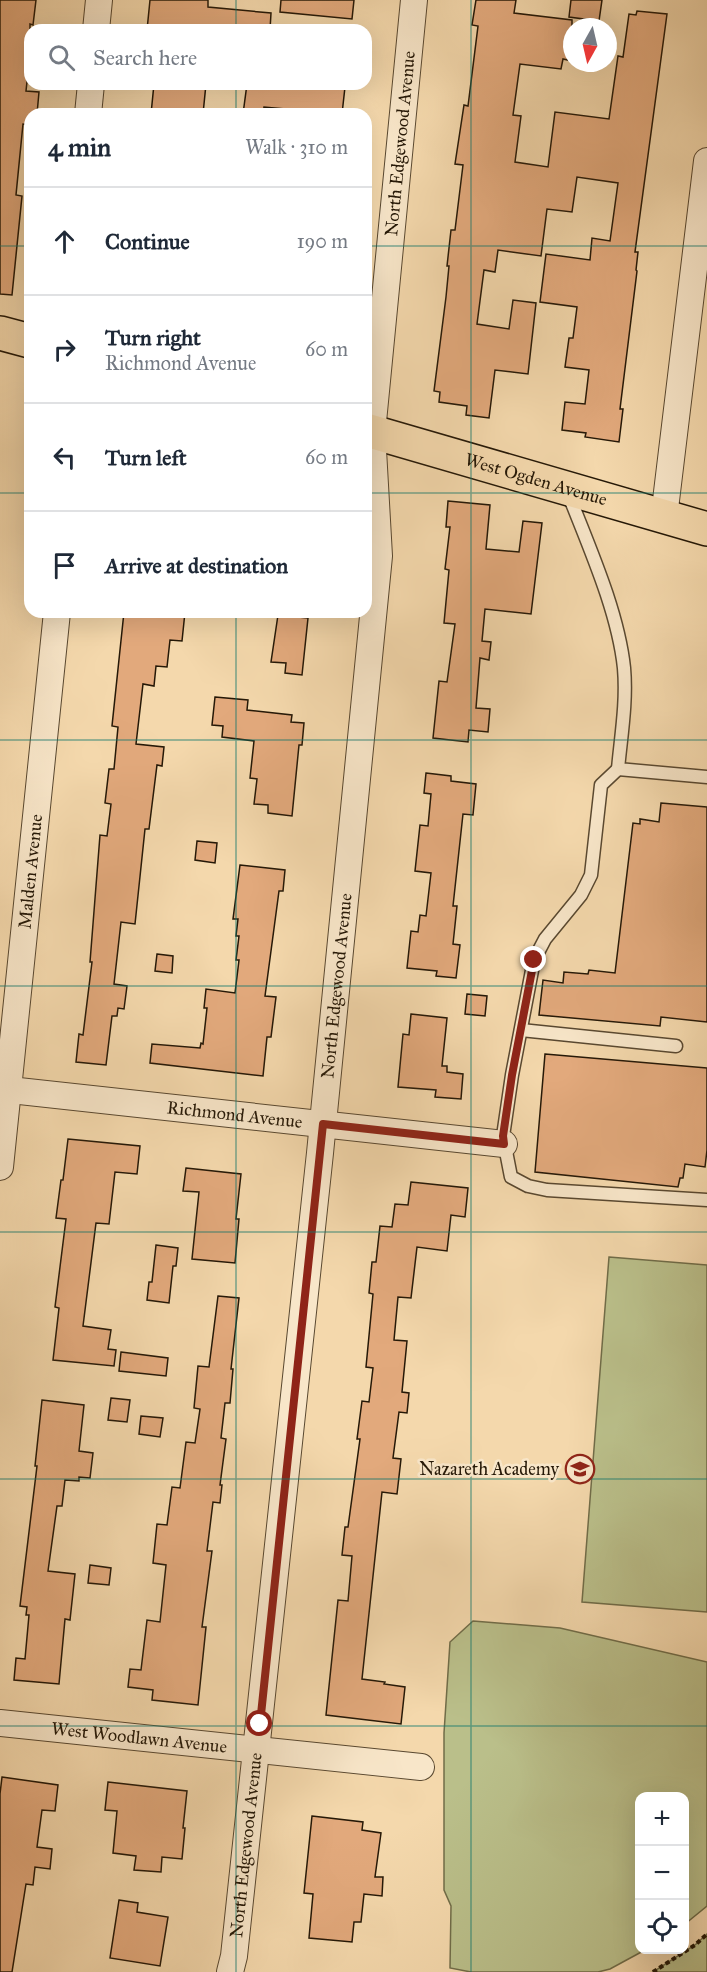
<!DOCTYPE html>
<html lang="en">
<head>
<meta charset="utf-8">
<style>
  :root { --surface:#fff; --page:#f2f2f3; --text:#1f2937; --muted:#747a83; --line:#e0e1e3 }
  body { margin:0; font-family:"IM FELL Great Primer",serif; background:var(--page); color:var(--text) }
  .controls { position:absolute; right:18px; bottom:18px; display:grid; overflow:hidden; border-radius:12px; box-shadow:0 6px 24px #0002 }
  .controls button { width:54px; height:54px; display:grid; place-items:center; padding:0; border:0; border-bottom:2px solid var(--line); background:var(--surface); color:var(--text); font:30px sans-serif }
  .compass { position:absolute; left:563px; top:18px; width:54px; height:54px; border-radius:50%; background:var(--surface); box-shadow:0 6px 24px #0002; rotate:188deg }
  .stop { position:absolute; width:18px; height:18px; margin:-14px; border:4px solid #8f2418; border-radius:50%; background:#fff }
  .stop.end { background:#8f2418; border-color:#fff; box-shadow:0 2px 6px #0008 }
  .list { margin:0; padding:0; list-style:none }
  h2 { display:flex; justify-content:space-between; align-items:center; height:78px; margin:0; padding:0 24px; font-size:26px }
  h2 small { font-size:20px; font-weight:400; color:var(--muted) }
  .list li { display:grid; grid-template-columns:39px 1fr auto; gap:18px; align-items:center; box-sizing:border-box; height:108px; padding:0 24px; border-top:2px solid var(--line) }
  .list b { display:block; font-size:22px; white-space:nowrap }
  .list p { margin:0; font-size:20px; white-space:nowrap; color:var(--muted) }
  .list em { font-size:20px; font-style:normal; color:var(--muted) }
  .icon { flex:none; width:33px; height:33px; fill:none; stroke:currentColor; stroke-width:2; stroke-linecap:round; stroke-linejoin:round }
  .map { position:relative; flex:none; width:707px; height:1972px; overflow:hidden }
  .search { position:absolute; background:var(--surface); box-shadow:0 6px 24px #0002; left:24px; top:24px; width:348px; height:66px; display:flex; align-items:center; gap:15px; box-sizing:border-box; padding:0 21px; border-radius:18px; color:var(--muted); font-size:22px }
  .panel { position:absolute; background:var(--surface); box-shadow:0 6px 24px #0002; left:24px; top:108px; width:348px; height:510px; border-radius:18px }
  .map>svg:first-child { display:block }
</style>
</head>
<body>
<div class="map">
<svg width="707" height="1972" viewBox="0 0 707 1972">
  <rect width="100%" height="100%" fill="#f4d8ac"/>
  <filter id="stains"><feTurbulence type="fractalNoise" baseFrequency=".00333" numOctaves="4"/><feColorMatrix values="0 0 0 0 .2 0 0 0 0 .09 0 0 0 0 .02 0 0 0 .5 -.17"/></filter>
  <radialGradient id="worn" r=".72"><stop offset=".6" stop-color="#630" stop-opacity="0"/><stop offset="1" stop-color="#630" stop-opacity=".3"/></radialGradient>
  <g fill="#babf8a" stroke="#706c48" stroke-width="1.5">
    <path d="M609 1257 707 1265V1612L582 1602Z"/>
    <path d="M473 1621 560 1628 707 1662V1906L685 1924 684 1796H640V1950H645L610 1969 598 1972H471L450 1968 451 1906 444 1890V1733L450 1642Z"/>
    <path d="M707 1934V1972H653L695 1945Z"/>
  </g>
  <g fill="#e2a97c" stroke="#251807" stroke-width="1.5">
    <path d="M0 0H36L33 25 30 24V54L26 91 39 92 37 114H30V125L23 124 16 195 22 196 12 295 0 294Z"/>
    <path d="M150 0H208V7L271 13 270 30H147Z"/>
    <path d="M281 0H354L352 19 280 12Z"/>
    <path d="M476 0H516L514 13 572 20V61L563 59 561 69 520 64 513 115 521 116 515 162 548 167 555 112 609 119 618 56 623 57 629 14 636 15 637 11 667 14 635 252H638L636 270 637 271 620 409H623L619 442 585 437 586 433 562 430 565 402 585 404 589 370 565 367 569 338H573L577 307 540 302 546 254 590 260 592 238 610 241 618 183 577 177 572 212 547 209 541 256 498 250 495 272 484 270 477 324 509 329 513 300 536 303 528 374 495 370 489 418 466 415 467 406 439 402 440 392 434 391 446 297 449 266H447L451 230H455L463 165 455 164 464 105 468 106 478 26 472 25Z"/>
    <path d="M571 0H602L599 21 569 17Z"/>
    <path d="M154 84H206L203 114H151Z"/>
    <path d="M247 84H320L345 87 342 114 264 107 263 114H243Z"/>
    <path d="M448 501 490 505 486 549 519 552 523 521 542 523 531 614 485 609 482 641 491 642 489 660 480 658 476 708 490 709 488 732 469 730 468 742 433 738 439 681 447 682 455 624 444 623 449 570 445 569 450 527H446Z"/>
    <path d="M124 612H185L182 641 170 640 167 667 156 666 154 686 143 684 136 744 164 747 162 766 157 765 149 829H145L135 924 121 922 114 984 127 986 124 1009 118 1008 117 1016H112L106 1065 76 1062 79 1034 83 1035 92 962H90L100 835 107 836 111 804 105 803 109 769H114L118 727 112 726Z"/>
    <path d="M278 615 308 618 302 675 285 673 286 663 271 662Z"/>
    <path d="M215 697 248 700 247 710 292 715 291 722 304 723 302 745H299L292 816 268 813V805L254 804 257 779 250 778 254 741 222 737 223 726 212 725Z"/>
    <path d="M426 773 451 776V781L476 784 473 815 463 814 453 906H457L453 944 460 945 456 978 436 976 437 971 407 968 411 931 418 932 420 915 426 916 431 873 415 871 420 825 428 826 431 794 424 793Z"/>
    <path d="M661 803 707 807V1022L661 1017 660 1026 539 1015 543 980 563 983 564 972 588 974 589 970 615 973 633 823 640 824V819L659 822Z"/>
    <path d="M197 841 217 843 215 863 195 860Z"/>
    <path d="M240 865 285 870 283 891H279L265 996 276 997 271 1037H267L263 1076 150 1063 152 1044 200 1048 201 1043 203 1044 207 1008H204L206 989 235 993 239 960H236L239 936H236L238 919H233Z"/>
    <path d="M157 954 173 956 172 973 155 971Z"/>
    <path d="M467 994 487 996 485 1016 465 1014Z"/>
    <path d="M411 1014 447 1018 442 1066H447V1072L463 1074 461 1099 435 1097 436 1090 398 1087 403 1034 409 1035Z"/>
    <path d="M545 1054 707 1068V1150L705 1167 685 1164 683 1178H680L678 1187 535 1172Z"/>
    <path d="M68 1139 140 1146 137 1174 115 1172 109 1224 96 1223 83 1326 111 1330 108 1349 116 1350 114 1366 53 1360 59 1308 55 1307 66 1219 56 1218 61 1180H63Z"/>
    <path d="M186 1168 241 1174 236 1219H239L235 1263 192 1259 199 1192 183 1191Z"/>
    <path d="M411 1182 468 1188 465 1217 451 1215 447 1251 417 1247 411 1298 398 1297 394 1340 407 1341 402 1392 409 1393 407 1413 399 1412 393 1458 401 1459 397 1494 382 1492 362 1679 385 1682 384 1684 405 1687 401 1724 326 1715 338 1600 348 1601 352 1556 342 1555 345 1527H348L360 1439H357L362 1401 369 1402 373 1368 366 1367 373 1294 369 1293 372 1262H376L380 1226 392 1227 395 1204 408 1205Z"/>
    <path d="M156 1245 178 1248 176 1266H173L169 1303 147 1300 149 1282H152Z"/>
    <path d="M218 1296 239 1298 231 1369H233L230 1403H225L221 1438 226 1439 220 1485H222L220 1503 213 1502 207 1551H212L202 1627H206L198 1705 152 1700 153 1690 128 1687 130 1669 141 1670 147 1620 160 1622 166 1565 153 1563 157 1524 167 1525 172 1487 180 1488 186 1442 195 1443 200 1409 194 1408 198 1366 209 1367Z"/>
    <path d="M121 1352 168 1358 166 1376 119 1371Z"/>
    <path d="M111 1398 130 1400 127 1422 108 1420Z"/>
    <path d="M42 1400 84 1405 79 1451 93 1453 90 1478 79 1477V1481L65 1480 62 1506H57L48 1571 75 1574 70 1620 65 1619 59 1684 14 1680 16 1658 25 1659 29 1615H26L27 1607 20 1606 37 1466H35Z"/>
    <path d="M141 1416 163 1418 160 1437 139 1434Z"/>
    <path d="M90 1565 111 1568 109 1585 88 1583Z"/>
    <path d="M2 1777 58 1785 55 1811 42 1810 37 1847 52 1849 50 1869 35 1867 33 1885 26 1884 12 1972H0V1794Z"/>
    <path d="M108 1782 187 1791 183 1828H185L182 1859 162 1857 161 1872 134 1870 136 1856 113 1853 117 1811 105 1810Z"/>
    <path d="M312 1816 363 1822 362 1830 381 1833 375 1877H383L382 1896 364 1894 361 1922H354L352 1942 309 1938 313 1894 304 1893Z"/>
    <path d="M119 1900 138 1903 137 1912 168 1917 160 1966 110 1958Z"/>
  </g>
  <g fill="none" stroke-linecap="round" stroke-linejoin="round">
    <g stroke="#594830" stroke-width="15">
      <g id="lane">
        <path d="M568 493C589 547 618 611 624 668 627 702 621 736 618 769L707 777"/>
        <path d="M618 769 601 785 591 875 581 895 545 939 534 960 512 1075 503 1136 511 1177 528 1186 547 1190 707 1200"/>
        <path d="M521 1030 676 1046"/>
      </g>
    </g>
    <g stroke="#594830" stroke-width="28">
      <g id="street">
        <path d="M96 30 99 0"/>
        <path d="M88 114 91 84"/>
        <path d="M664 517 707 161"/>
        <path id="s1" d="M0 1089 504 1144"/>
        <path id="s2" d="M0 1167 57 612"/>
        <path id="s3" d="M0 1723 421 1767"/>
        <path id="s4" d="M230 1972 234 1956 320 1153 379 556 372 432 414 0"/>
      </g>
    </g>
    <g stroke="#251807" stroke-width="36">
      <g id="primary">
        <path d="M0 333 30 341"/>
        <path id="s5" d="M366 430 707 529"/>
      </g>
    </g>
    <path stroke="#251807" stroke-width="4" stroke-dasharray="4.5 3" stroke-linecap="butt" d="M653 1972 695 1945 707 1934"/>
    <use href="#lane" stroke="#f8e6c9" stroke-width="12"/>
    <use href="#street" stroke="#f8e6c9" stroke-width="26"/>
    <use href="#primary" stroke="#f4d8ac" stroke-width="33"/>
  </g>
  <g fill="none" stroke-linecap="round" stroke-linejoin="round">
    <path stroke="#8f2418" stroke-width="8" d="M260 1724 323 1124 504 1144 503 1136 512 1075 534 960"/>
  </g>
  <path fill="none" stroke="#0f766e" stroke-width="1.5" stroke-opacity="0.55" d="M236 0V30M471 0V1972M236 84V114M0 246H30M366 246H707M0 493H30M366 493H707M236 612V1972M0 740H707M0 986H707M0 1232H707M0 1479H707M0 1726H707"/>
  <defs>
    <g id="school-ring" transform="scale(1.5)"><circle r="9.5" fill="#f8e6c9" stroke="#8f2418" stroke-width="1.5"/><path d="M0-5L7-2L0 1L-7-2ZM-4 1L0 2.5L4 1V4Q0 6-4 4Z" fill="#8f2418"/></g>
  </defs>
  <g fill-rule="evenodd">
    <use href="#school-ring" x="580" y="1469"/>
  </g>
  <g text-anchor="middle" stroke-width="5" stroke-linejoin="round" paint-order="stroke">
    <g font-size="18" fill="#251807" stroke="#f8e6c9">
      <text dy="6" stroke="none"><textPath href="#s4" startOffset="1838">North Edgewood Avenue</textPath></text>
      <text dy="6" stroke="none"><textPath href="#s5" startOffset="177">West Ogden Avenue</textPath></text>
      <text dy="6" stroke="none"><textPath href="#s2" startOffset="297">Malden Avenue</textPath></text>
      <text dy="6" stroke="none"><textPath href="#s4" startOffset="992">North Edgewood Avenue</textPath></text>
      <text dy="6" stroke="none"><textPath href="#s1" startOffset="236">Richmond Avenue</textPath></text>
      <text dy="6" stroke="none"><textPath href="#s3" startOffset="140">West Woodlawn Avenue</textPath></text>
      <text dy="6" stroke="none"><textPath href="#s4" startOffset="128">North Edgewood Avenue</textPath></text>
    </g>
    <g font-size="18" fill="#251807" stroke="#f8e6c9" text-anchor="end">
      <text x="559" y="1475">Nazareth Academy</text>
    </g>
  </g>
  <rect width="100%" height="100%" filter="url(#stains)"/>
  <rect width="100%" height="100%" fill="url(#worn)"/>
</svg>
<div class="controls">
<button>+</button>
<button>−</button>
<button><svg class="icon" aria-label="locate" viewBox="0 0 24 24"><circle cx="12" cy="12" r="6"/><path d="M12 2v4M12 18v4M2 12h4M18 12h4"/></svg></button>
</div>
<svg class="compass" viewBox="-18 -18 36 36"><path d="M0-13l5 13h-10z" fill="#e53935"/><path d="M0 13l5-13h-10z" fill="#747a83"/></svg>
<div class="stop" style="left:260px;top:1724px"></div>
<div class="stop end" style="left:534px;top:960px"></div>
<div class="search"><svg class="icon" aria-label="search" viewBox="0 0 24 24"><circle cx="10" cy="10" r="6"/><path d="M15 15l6 6"/></svg>Search here</div>
<section class="panel">
<h2>4 min<small>Walk · 310 m</small></h2>
<ul class="list">
<li><svg class="icon" aria-label="ahead" viewBox="0 0 24 24"><path d="M12 20V5M6 11l6-6 6 6"/></svg><div><b>Continue</b></div><em>190 m</em></li>
<li><svg class="icon" aria-label="right" viewBox="0 0 24 24"><path d="M7 20v-9h11M14 6l5 5-5 5"/></svg><div><b>Turn right</b><p>Richmond Avenue</p></div><em>60 m</em></li>
<li><svg class="icon" aria-label="left" viewBox="0 0 24 24"><path d="M17 20v-9H6M10 6l-5 5 5 5"/></svg><div><b>Turn left</b></div><em>60 m</em></li>
<li><svg class="icon" aria-label="arrive" viewBox="0 0 24 24"><path d="M6 21V4h12l-3 4 3 4H6"/></svg><div><b>Arrive at destination</b></div></li>
</ul>
</section>
</div>
</body>
</html>
